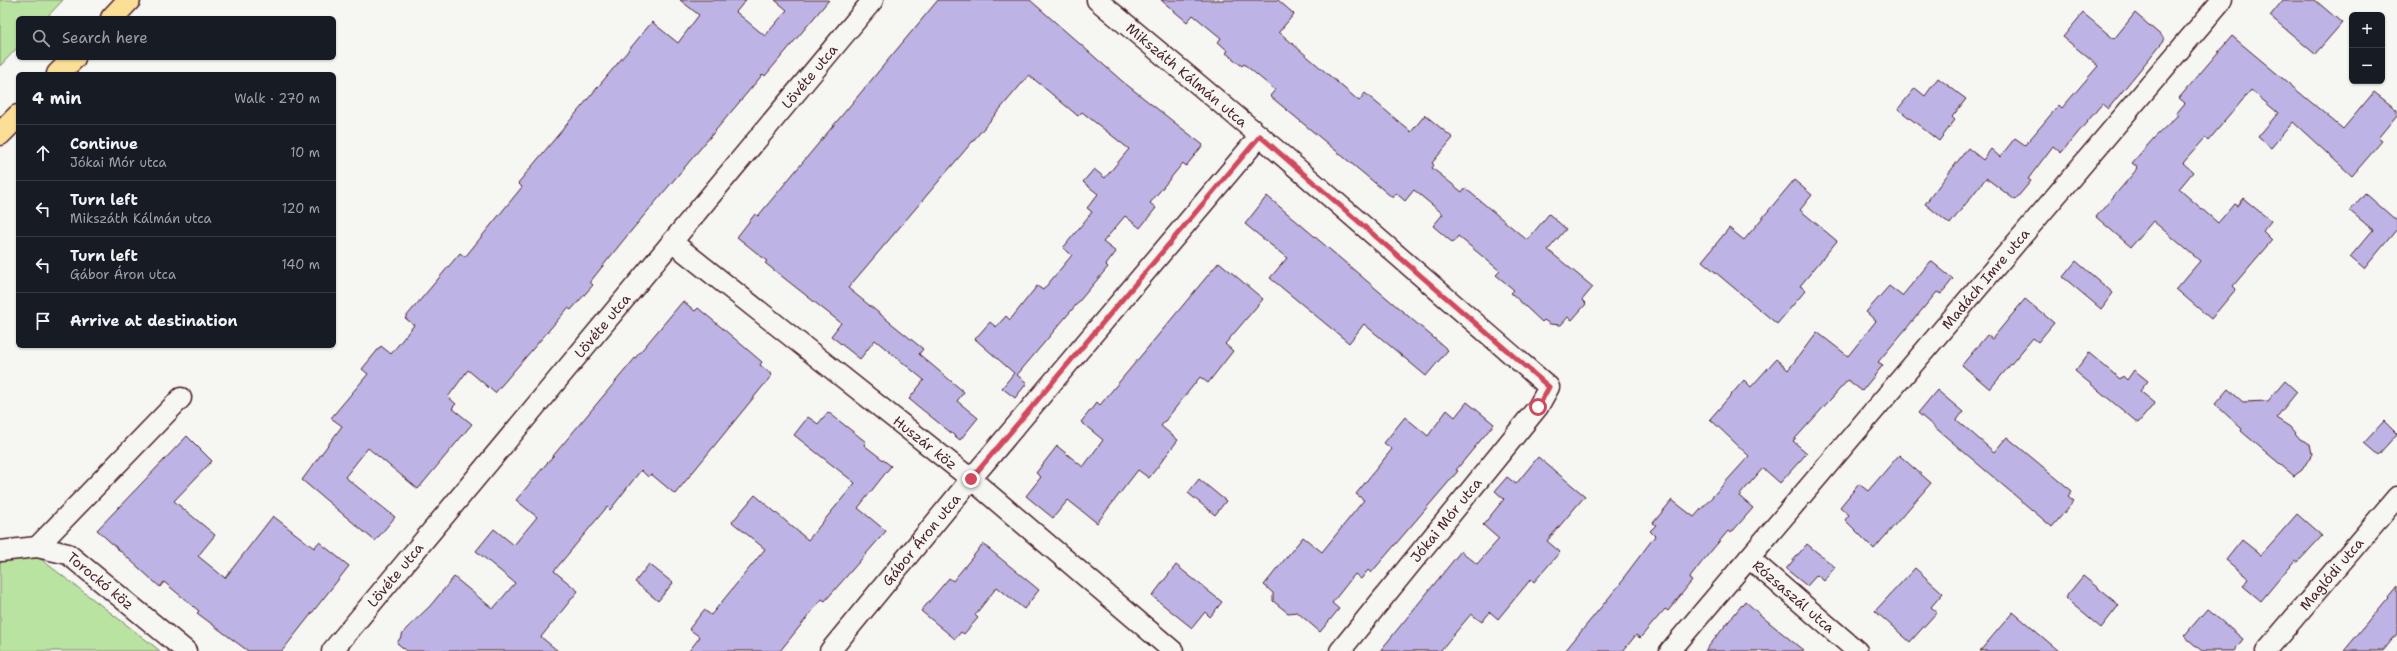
<!DOCTYPE html>
<html lang="en">
<head>
<meta charset="utf-8">
<style>
  :root { --surface:#171b24; --page:#242831; --text:#f1f3f6; --muted:#9ea1a6; --line:#363941 }
  body { margin:0; font-family:"Shantell Sans",sans-serif; background:var(--page); color:var(--text) }
  .controls { position:absolute; right:12px; top:12px; display:grid; overflow:hidden; border-radius:6px; box-shadow:0 1px 3px #0004 }
  .controls button { width:36px; height:36px; display:grid; place-items:center; padding:0; border:0; border-bottom:1px solid var(--line); background:var(--surface); color:var(--text); font:20px sans-serif }
  .stop { position:absolute; width:12px; height:12px; margin:-9px; border:3px solid #d1495b; border-radius:50%; background:#fff }
  .stop.end { background:#d1495b; border-color:#fff; box-shadow:0 1px 4px #0008 }
  .list { margin:0; padding:0; list-style:none }
  h2 { display:flex; justify-content:space-between; align-items:center; height:52px; margin:0; padding:0 16px; font-size:17px }
  h2 small { font-size:13px; font-weight:400; color:var(--muted) }
  .list li { display:grid; grid-template-columns:26px 1fr auto; gap:12px; align-items:center; box-sizing:border-box; height:56px; padding:0 16px; border-top:1px solid var(--line) }
  .list b { display:block; font-size:15px; white-space:nowrap }
  .list p { margin:0; font-size:13px; white-space:nowrap; color:var(--muted) }
  .list em { font-size:13px; font-style:normal; color:var(--muted) }
  .icon { flex:none; width:22px; height:22px; fill:none; stroke:currentColor; stroke-width:2; stroke-linecap:round; stroke-linejoin:round }
  .map { position:relative; flex:none; width:2397px; height:651px; overflow:hidden }
  .search { position:absolute; background:var(--surface); box-shadow:0 1px 3px #0004; left:16px; top:16px; width:320px; height:44px; display:flex; align-items:center; gap:10px; box-sizing:border-box; padding:0 14px; border-radius:6px; color:var(--muted); font-size:15px }
  .panel { position:absolute; background:var(--surface); box-shadow:0 1px 3px #0004; left:16px; top:72px; width:320px; height:276px; border-radius:6px }
  .map>svg:first-child { display:block }
</style>
</head>
<body>
<div class="map">
<svg width="2397" height="651" viewBox="0 0 2397 651">
  <rect width="100%" height="100%" fill="#f6f6f2"/>
  <filter id="ink" filterUnits="userSpaceOnUse"><feTurbulence type="fractalNoise" baseFrequency=".025" numOctaves="2"/><feDisplacementMap in="SourceGraphic" scale="8" xChannelSelector="R" yChannelSelector="G"/><feConvolveMatrix kernelMatrix="1 2 1 2 8 2 1 2 1" color-interpolation-filters="sRGB"/></filter>
  <g filter="url(#ink)">
    <g fill="#b8e3a0" stroke="#818166">
      <path d="M0 0H63L46 18H18V47L0 66Z"/>
      <path d="M38 557 154 646 160 651H0V562Z"/>
    </g>
    <g fill="#bdb3e5" stroke="#4a1f2b">
      <path d="M680 0H746L736 12 765 36 787 10 775 0H829L765 76 763 74 626 237 590 282 593 285 571 310 568 308 495 393 468 370 448 397 456 404 452 408 472 424 418 489 368 448 345 477 395 517 375 541 302 480 342 426 331 418 368 374 362 369 381 346 391 354 414 325 405 318 460 253 465 257 522 187 518 183 652 22 678 43 699 15Z"/>
      <path d="M938 0H1030L1122 81 1203 145 1186 166 1183 163 1150 203 1156 208 1140 228 1125 216 1103 242 1116 252 1106 265 1108 267 1017 375 1027 383 1015 398 1002 388 1014 373 975 339 990 322 996 327 1006 316 1010 320 1037 286 1043 290 1072 255 1063 248 1092 212 1087 208 1098 194 1083 182 1094 169 1105 178 1129 149 1082 112 1078 116 1029 75 848 288 923 349 919 354 964 392 957 401 978 418 960 440 909 399 924 380 875 340 860 359 831 336 841 323 765 263 767 261 737 237 755 214 758 216Z"/>
      <path d="M1161 0H1278L1294 14 1279 32 1359 101 1365 93 1411 132 1425 115 1453 138 1432 163 1434 165 1432 168 1462 192 1465 188 1527 240 1549 214 1566 229 1548 250 1593 287 1582 300 1586 304 1572 320 1568 317 1561 325 1550 324 1544 320 1542 322 1511 293 1514 290 1496 275 1500 271 1458 236 1453 243 1433 226 1443 214 1414 190 1405 201 1396 193 1393 198 1270 96 1275 90 1244 64 1242 66 1226 53 1228 51 1218 42 1221 38 1193 15 1187 22Z"/>
      <path d="M2283 0H2315L2342 23 2315 54 2270 16Z"/>
      <path d="M2083 13 2114 39 2135 13 2165 39 2108 109 2102 104 2061 153 2053 146 2028 179 2031 181 2015 200 1986 178 1950 224 1925 204 1968 148 1983 160 1991 149 2000 157 2015 138 2025 145 2059 105 2062 108 2098 66 2063 37Z"/>
      <path d="M2232 36 2343 129 2374 92 2397 110V115L2378 138 2382 141 2352 176 2293 122 2271 148 2258 137 2278 113 2251 90 2208 141 2205 138 2183 163 2193 172 2179 189 2218 223 2234 204 2237 206 2243 198 2271 221 2263 231 2272 240 2233 286 2236 289 2211 319 2176 289 2200 261 2153 221 2131 247 2096 217 2138 168 2132 163 2154 138 2178 115 2176 114 2185 103 2179 98Z"/>
      <path d="M1938 78 1966 99 1952 117 1955 120 1939 141 1898 109 1915 88 1925 96Z"/>
      <path d="M1794 180 1812 195 1800 210 1837 241 1800 286 1806 290 1777 324 1702 261 1729 228 1744 240Z"/>
      <path d="M2365 193 2397 221V229L2364 269 2350 257 2373 230 2350 211Z"/>
      <path d="M1267 196 1448 350 1426 376 1364 324 1349 343 1270 278 1287 258 1245 224Z"/>
      <path d="M1931 261 1953 279 1941 294 1937 292 1878 362 1883 365 1862 391 1848 380 1793 441 1807 453 1780 483 1763 468 1739 496 1753 508 1731 533 1728 531 1702 562 1689 579 1692 581 1668 611 1665 609 1640 638 1636 635 1623 651H1565L1625 578 1624 577 1655 536 1650 531 1656 525 1653 523 1672 500 1694 517 1749 456 1710 419 1744 380 1751 387 1776 359 1788 370 1817 332 1848 356 1876 321 1866 312 1889 286 1902 296Z"/>
      <path d="M2076 261 2113 293 2101 309 2063 277Z"/>
      <path d="M1219 262 1263 299 1225 344 1233 351 1208 383 1200 377 1161 426 1178 440 1149 478 1138 470 1097 523 1068 500 1053 518 1026 496 1041 477 1036 473 1057 446 1083 467 1103 440 1081 422 1097 402 1100 405Z"/>
      <path d="M2025 299 2054 323 2038 342 2033 338 1990 389 1962 365 1987 335 1992 339Z"/>
      <path d="M683 301 695 311 698 308 721 327 762 362 760 365 772 375 675 494 651 474 648 477 641 470 610 510 607 507 554 571 578 591 541 637 558 651H407L397 643 406 629 430 606 454 577 493 609 515 583 476 551 494 529 514 545 537 517 516 500Z"/>
      <path d="M2089 353 2120 379 2123 376 2127 380 2134 370 2148 381 2140 391 2155 403 2138 423 2075 371Z"/>
      <path d="M2285 381 2297 392 2276 418 2290 427 2300 439 2310 444 2312 454 2302 470 2294 476 2241 431 2242 429 2215 404 2228 389 2243 402 2268 401Z"/>
      <path d="M1937 390 1963 412 1957 420 1994 452 2007 437 2072 491 2068 496 2074 501 2052 527 1918 413Z"/>
      <path d="M1467 402 1494 424 1456 470 1458 471 1371 573 1368 570 1361 579 1355 574 1332 603 1339 609 1320 632 1297 612 1288 613 1273 601V593L1264 585 1303 537 1322 552 1364 500 1356 494 1392 449 1384 443 1405 417 1428 436 1447 410 1455 417Z"/>
      <path d="M828 412 866 442 864 445 891 466 858 508 886 531 825 601 822 599 780 651H689L700 637 689 629 704 610 711 615 765 549 732 522 755 495 808 540 855 483 794 435 808 417 818 424Z"/>
      <path d="M2384 421 2397 434 2378 455 2364 443Z"/>
      <path d="M187 436 212 461 174 501 215 535 198 556 225 578 273 516 314 548 319 542 349 566 282 651H248L197 613 199 611 164 582 160 587 97 530Z"/>
      <path d="M1899 455 1931 483 1874 549 1845 520 1849 515 1840 507 1859 484 1868 491Z"/>
      <path d="M1538 457 1585 496 1547 541 1560 552 1534 582 1531 579 1498 619 1490 612 1482 622 1471 614 1440 651H1380L1461 551 1477 564 1499 539 1483 525 1504 499 1495 491 1507 477 1516 484Z"/>
      <path d="M1199 479 1226 501 1215 515 1188 493Z"/>
      <path d="M2297 514 2322 536 2298 562 2295 560 2261 601 2243 586 2249 579 2226 560 2242 540 2261 555Z"/>
      <path d="M983 544 1039 590 1024 609 997 587 975 615 978 618 964 634 961 632 955 639 921 611 949 578 953 581Z"/>
      <path d="M1807 544 1835 567 1824 581 1817 575 1807 586 1786 569Z"/>
      <path d="M649 564 673 583 658 601 635 582Z"/>
      <path d="M1176 565 1222 602 1210 617 1205 612 1192 628 1152 596Z"/>
      <path d="M1915 568 1943 593 1931 607 1937 612 1910 642 1875 611Z"/>
      <path d="M2083 576 2119 605 2101 628 2065 598Z"/>
      <path d="M2397 587V634L2383 651H2344Z"/>
      <path d="M1745 601 1765 619 1804 651H1705Z"/>
      <path d="M2207 609 2243 639 2234 651H2202L2184 636Z"/>
      <path d="M2013 612 2059 651H1980Z"/>
    </g>
    <g fill="none" stroke-linecap="round" stroke-linejoin="round">
      <g stroke="#4a1f2b" stroke-width="23">
        <g id="minor">
          <path id="s1" d="M1097 0 1260 136 1549 387 1538 407 1340 651"/>
          <path id="s2" d="M672 242 971 479 1173 651"/>
          <path d="M37 547 181 398"/>
          <path id="s3" d="M0 551 37 547 68 554 186 651"/>
          <path id="s4" d="M1749 558 1857 651"/>
          <path id="s5" d="M332 651 873 0"/>
          <path id="s6" d="M830 651 971 479 1260 136"/>
          <path id="s7" d="M1670 651 2222 0"/>
          <path id="s8" d="M2266 651 2397 497"/>
        </g>
      </g>
      <g stroke="#4a1f2b" stroke-width="25">
        <g id="primary">
          <path d="M112 18 129 0"/>
          <path d="M58 74 74 58"/>
          <path d="M0 134 18 116"/>
        </g>
      </g>
      <use href="#minor" stroke="#f6f6f2" stroke-width="20"/>
      <use href="#primary" stroke="#fbdf96" stroke-width="22"/>
    </g>
  </g>
  <g fill="none" stroke-linecap="round" stroke-linejoin="round" filter="url(#ink)">
    <path stroke="#d1495b" stroke-width="5" d="M971 479 1260 136 1549 387 1538 407"/>
  </g>
  <g text-anchor="middle" stroke-width="4" stroke-linejoin="round" paint-order="stroke">
    <g font-size="14" fill="#4a1f2b" stroke="#f6f6f2">
      <text dy="5" stroke="none"><textPath href="#s1" startOffset="117">Mikszáth Kálmán utca</textPath></text>
      <text dy="5" stroke="none"><textPath href="#s5" startOffset="747">Lövéte utca</textPath></text>
      <text dy="5" stroke="none"><textPath href="#s7" startOffset="488">Madách Imre utca</textPath></text>
      <text dy="5" stroke="none"><textPath href="#s5" startOffset="423">Lövéte utca</textPath></text>
      <text dy="5" stroke="none"><textPath href="#s2" startOffset="323">Huszár köz</textPath></text>
      <text transform="translate(1446 520) rotate(-51)" y="5">Jókai Mór utca</text>
      <text dy="5" stroke="none"><textPath href="#s6" startOffset="144">Gábor Áron utca</textPath></text>
      <text dy="5" stroke="none"><textPath href="#s8" startOffset="101">Maglódi utca</textPath></text>
      <text dy="5" stroke="none"><textPath href="#s5" startOffset="99">Lövéte utca</textPath></text>
      <text dy="5" stroke="none"><textPath href="#s3" startOffset="111">Torockó köz</textPath></text>
      <text dy="5" stroke="none"><textPath href="#s4" startOffset="59">Rózsaszál utca</textPath></text>
    </g>
  </g>
</svg>
<div class="controls">
<button>+</button>
<button>−</button>
</div>
<div class="stop" style="left:1538px;top:407px"></div>
<div class="stop end" style="left:971px;top:479px"></div>
<div class="search"><svg class="icon" aria-label="search" viewBox="0 0 24 24"><circle cx="10" cy="10" r="6"/><path d="M15 15l6 6"/></svg>Search here</div>
<section class="panel">
<h2>4 min<small>Walk · 270 m</small></h2>
<ul class="list">
<li><svg class="icon" aria-label="ahead" viewBox="0 0 24 24"><path d="M12 20V5M6 11l6-6 6 6"/></svg><div><b>Continue</b><p>Jókai Mór utca</p></div><em>10 m</em></li>
<li><svg class="icon" aria-label="left" viewBox="0 0 24 24"><path d="M17 20v-9H6M10 6l-5 5 5 5"/></svg><div><b>Turn left</b><p>Mikszáth Kálmán utca</p></div><em>120 m</em></li>
<li><svg class="icon" aria-label="left" viewBox="0 0 24 24"><path d="M17 20v-9H6M10 6l-5 5 5 5"/></svg><div><b>Turn left</b><p>Gábor Áron utca</p></div><em>140 m</em></li>
<li><svg class="icon" aria-label="arrive" viewBox="0 0 24 24"><path d="M6 21V4h12l-3 4 3 4H6"/></svg><div><b>Arrive at destination</b></div></li>
</ul>
</section>
</div>
</body>
</html>
